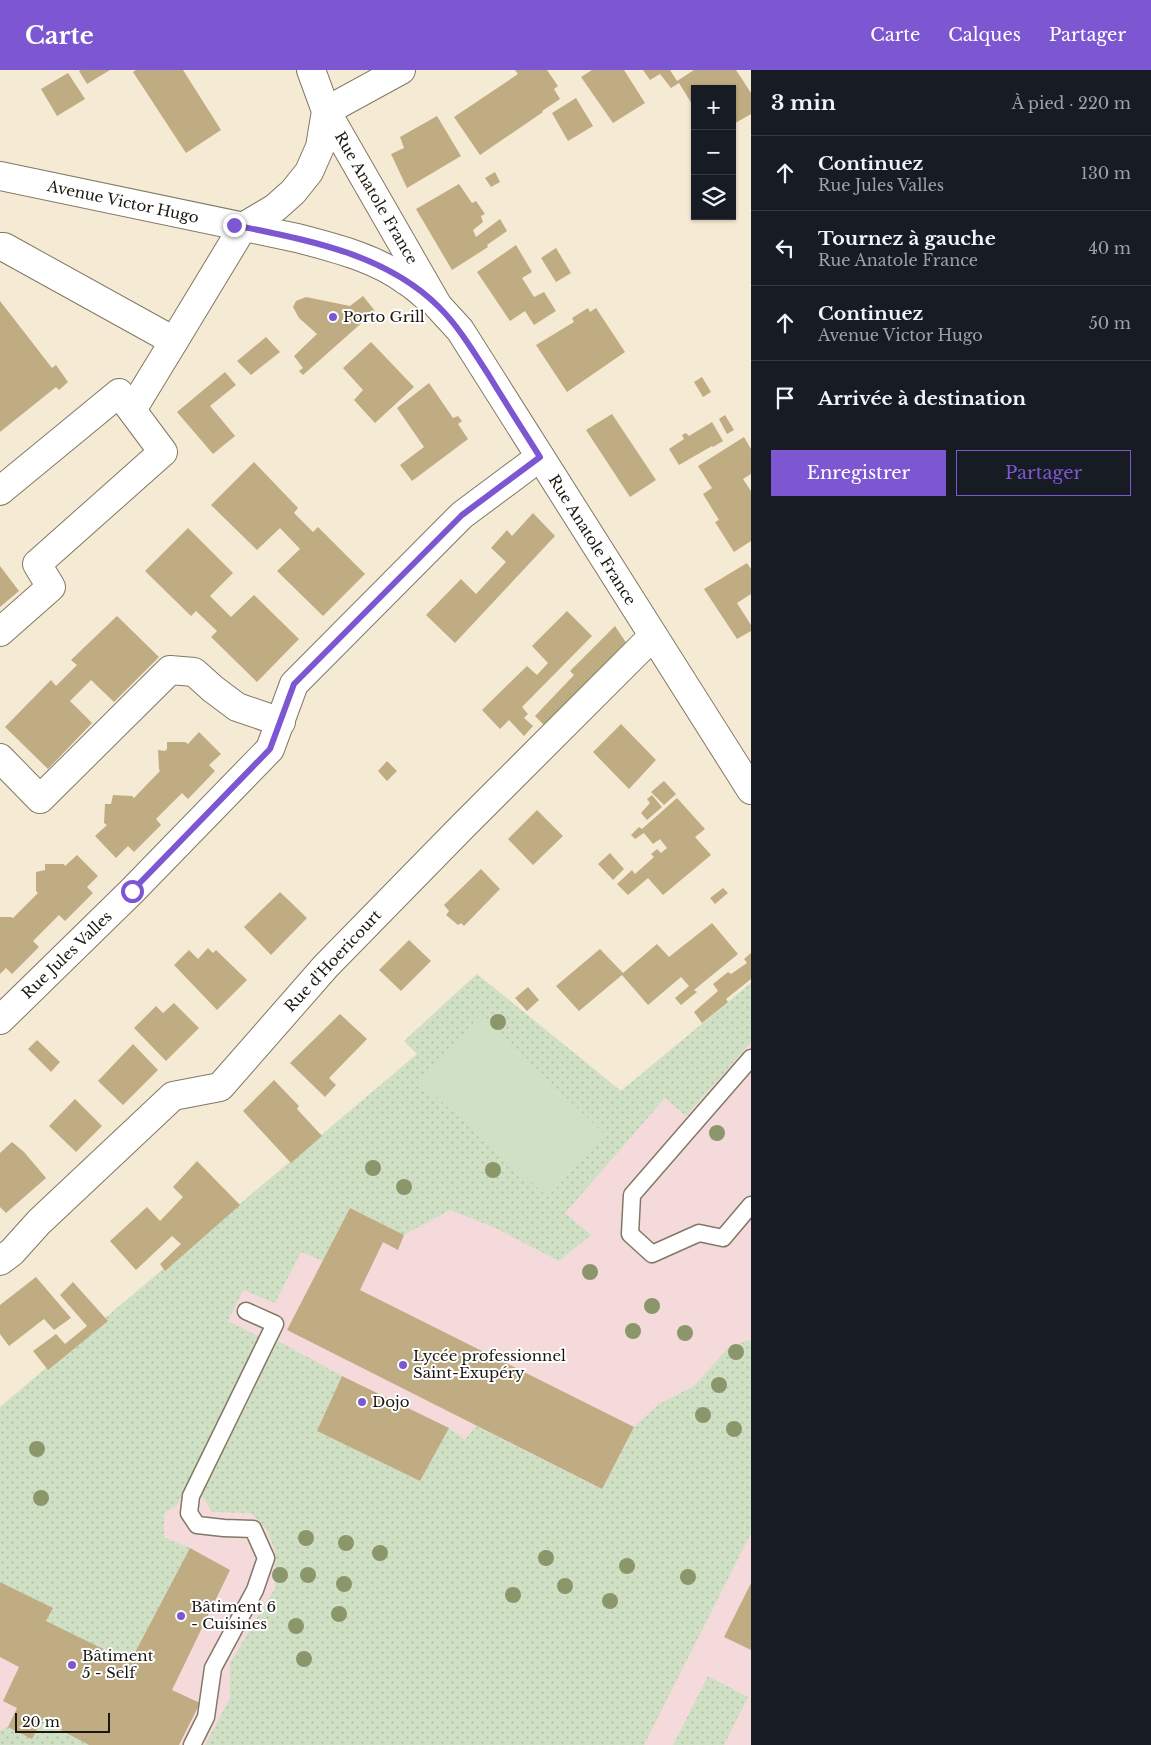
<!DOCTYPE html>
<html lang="fr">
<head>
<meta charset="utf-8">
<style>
  :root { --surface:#171b24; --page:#242831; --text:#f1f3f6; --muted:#9ea1a6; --line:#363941; --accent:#7d57d1 }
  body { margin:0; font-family:"Libre Baskerville",serif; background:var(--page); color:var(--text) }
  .controls { position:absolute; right:15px; top:15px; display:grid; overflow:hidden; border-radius:0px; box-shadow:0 1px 4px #0004 }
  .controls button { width:45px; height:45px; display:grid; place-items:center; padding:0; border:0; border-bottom:1px solid var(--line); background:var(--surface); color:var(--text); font:25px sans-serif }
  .scale { position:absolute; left:15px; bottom:12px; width:95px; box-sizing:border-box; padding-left:5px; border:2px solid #1c1810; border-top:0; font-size:14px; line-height:18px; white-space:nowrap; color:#1c1810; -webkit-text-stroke:4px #fff; paint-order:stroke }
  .stop { position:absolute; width:15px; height:15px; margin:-11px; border:4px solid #7d57d1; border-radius:50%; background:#fff }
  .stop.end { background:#7d57d1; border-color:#fff; box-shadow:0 1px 5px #0008 }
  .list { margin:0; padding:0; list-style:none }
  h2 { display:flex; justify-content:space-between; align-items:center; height:65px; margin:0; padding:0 20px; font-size:21px }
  h2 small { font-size:16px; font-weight:400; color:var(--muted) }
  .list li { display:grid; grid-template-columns:32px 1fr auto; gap:15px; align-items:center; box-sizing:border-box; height:75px; padding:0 20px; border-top:1px solid var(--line) }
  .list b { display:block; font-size:19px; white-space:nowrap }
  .list p { margin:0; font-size:16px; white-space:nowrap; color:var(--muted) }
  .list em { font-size:16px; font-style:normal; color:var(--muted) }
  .actions { display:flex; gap:10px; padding:15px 20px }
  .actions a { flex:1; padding:11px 0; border:1px solid var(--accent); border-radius:0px; text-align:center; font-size:18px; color:var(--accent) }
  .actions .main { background:var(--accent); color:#fff }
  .icon { flex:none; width:28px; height:28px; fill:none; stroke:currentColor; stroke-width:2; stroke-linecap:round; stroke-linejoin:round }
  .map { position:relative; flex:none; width:751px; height:1675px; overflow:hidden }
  header { display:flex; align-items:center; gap:30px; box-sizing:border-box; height:70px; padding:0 25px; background:var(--accent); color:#fff }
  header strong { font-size:24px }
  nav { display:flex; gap:28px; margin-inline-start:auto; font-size:18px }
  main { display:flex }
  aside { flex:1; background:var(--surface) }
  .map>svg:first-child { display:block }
</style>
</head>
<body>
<header>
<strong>Carte</strong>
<nav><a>Carte</a><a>Calques</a><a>Partager</a></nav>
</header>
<main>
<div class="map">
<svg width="751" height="1675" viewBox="0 0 751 1675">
  <defs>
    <pattern id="grass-dots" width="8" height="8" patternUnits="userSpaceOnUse" patternTransform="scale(1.25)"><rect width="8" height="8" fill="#d0e0c4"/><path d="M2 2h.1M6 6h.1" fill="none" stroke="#b2bfa7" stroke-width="1.8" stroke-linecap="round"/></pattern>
  </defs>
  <rect width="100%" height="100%" fill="#f5ead3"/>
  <path fill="#f5dadc" d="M477 904 621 1021 751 913V1675H0V1340L417 984 404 971Z"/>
  <g fill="url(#grass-dots)">
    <path d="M477 904 621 1021 751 913V972L686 1046 665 1028 565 1143 591 1165 559 1191 493 1157 450 1140 404 1165 350 1138 323 1191 301 1182 275 1233 243 1220 228 1251 260 1267 177 1435 164 1443V1467L190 1478 130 1592 46 1551 53 1538 0 1512V1337L417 984 404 971Z"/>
    <path d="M748 1270 751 1271V1463L644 1675H205L230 1628V1593L275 1518V1481L267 1460 251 1443 212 1442 200 1423 278 1271 342 1306 317 1361 420 1411 449 1358 465 1370 476 1356 601 1419 634 1357 659 1334 694 1316 727 1279Z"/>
    <path d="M708 1606 748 1627 724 1675H673Z"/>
    <path d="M42 1650 89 1675H0V1661L8 1657 32 1668Z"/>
  </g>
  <path fill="#d0e0c4" d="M479 946 605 1064 548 1127 421 1013Z"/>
  <g fill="#c0ac82">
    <path d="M81 0H110L87 14 79 1Z"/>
    <path d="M136 0H183L221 60 186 83 133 2Z"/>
    <path d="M515 0H547L558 16 554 19 560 29 542 41 543 42 480 85 454 47 518 4Z"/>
    <path d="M592 0H624L645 33 613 53 581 7Z"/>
    <path d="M643 0H670L677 11 694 0H736L751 23V44L732 55V19H695V39L679 13 671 18 660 4 650 10Z"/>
    <path d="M68 3 85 29 57 46 41 19Z"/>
    <path d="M576 28 593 56 568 71 552 43Z"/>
    <path d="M437 46 461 86 407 118 391 84 404 78 400 67Z"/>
    <path d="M495 102 500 112 491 117 485 108Z"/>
    <path d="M459 114 472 133 476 131 485 144 481 146 483 152 473 160 476 167 500 149 507 161 487 175 488 177 452 200 416 139Z"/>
    <path d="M516 175 532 202 522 208 534 227 544 222 556 241 534 255 525 241 510 251 477 202Z"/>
    <path d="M556 178 571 203 556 212 541 188Z"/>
    <path d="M363 226 375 241 303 305 299 301 303 298 294 286 317 264 299 248 293 237 296 231 306 227 350 236Z"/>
    <path d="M0 231 52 298 56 295 68 312 59 320 56 317 0 362Z"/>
    <path d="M588 238 590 242 596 238 625 282 567 322 536 275 574 252 572 248Z"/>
    <path d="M266 267 280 282 251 305 237 291Z"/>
    <path d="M371 272 414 317 375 353 354 330 363 320 343 298Z"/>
    <path d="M225 302 236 315 210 336 235 366 213 384 177 342Z"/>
    <path d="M702 307 711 322 703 327 694 312Z"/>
    <path d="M429 313 453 348 458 346 462 351 458 354 468 369 412 411 400 395 424 377 397 338Z"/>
    <path d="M612 344 656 410 630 427 586 360Z"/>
    <path d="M725 345 734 360 727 364 719 349Z"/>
    <path d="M712 352 723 371 713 377 712 376 679 395 669 379 684 369 682 365 686 363 689 366Z"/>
    <path d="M744 367 751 379V404L743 409 751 421V471L734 482 715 452 719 450 703 424 712 418 698 396Z"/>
    <path d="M254 392 298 438 294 443 313 462 318 457 365 504 323 546 277 501 300 479 280 458 257 480 211 435Z"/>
    <path d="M533 443 555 466 455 573 426 545 461 509 476 524 506 492 491 478 507 460 512 466Z"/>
    <path d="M188 458 233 503 210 526 231 547 254 525 299 569 257 612 211 567 217 561 196 541 191 546 145 501Z"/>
    <path d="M747 493 751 499V524L737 533 751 555V561L737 569 704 519Z"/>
    <path d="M0 496 19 521 0 537Z"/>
    <path d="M567 541 592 566 522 637 528 644 524 648 533 656 524 666 509 650 500 659 482 640 527 596 537 605 548 593 532 576Z"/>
    <path d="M117 546 159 587 114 632 91 610 70 631 92 653 48 699 5 657 51 610 56 616 77 595 71 590Z"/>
    <path d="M615 556 627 574 546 657 535 646 574 605 570 601Z"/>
    <path d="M621 654 656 690 629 719 593 682Z"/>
    <path d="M199 662 221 684 209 695 215 701 188 729 182 723 156 749 161 755 134 782 128 776 116 788 95 766 107 755 104 753 105 734H111L113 725 132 726 134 728 160 701 159 699 158 680 165 681 167 679V672H185L188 674Z"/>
    <path d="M387 691 397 701 387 711 378 701Z"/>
    <path d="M664 711 676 724 664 735 651 722Z"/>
    <path d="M652 725 662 737 647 750 641 743 650 733 647 729Z"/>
    <path d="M677 728 705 759 695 767 711 785 663 825 648 808 628 825 617 814 632 800 635 804 654 787 651 784 657 779 661 783 667 778 660 769 653 774 644 763 635 769 631 765 639 757 642 759Z"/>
    <path d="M537 740 563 766 533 795 508 769Z"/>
    <path d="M610 783 624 799 613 810 598 794Z"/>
    <path d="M77 785 98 806 87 817 93 823 65 851 59 845 33 871 39 877 12 904 6 898 0 904V847H11L13 848 38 823 36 821V802L45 800V794H64L65 796Z"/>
    <path d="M481 799 500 819 464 856 461 853 458 855 446 845 449 841 444 835Z"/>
    <path d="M723 818 728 823 715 834 710 828Z"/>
    <path d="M280 822 307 848 271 885 244 857Z"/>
    <path d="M712 853 738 884 694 920 697 922 681 935 675 928 689 916 681 907 648 935 622 905 579 941 556 916 600 879 623 903 657 874 669 887Z"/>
    <path d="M409 870 431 891 401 921 379 900Z"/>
    <path d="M208 878 213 883 216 880 247 910 217 940 174 895 189 880 198 889Z"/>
    <path d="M751 883V909L726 929 728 932 702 953 694 942 718 921 713 914 728 902 731 904 747 893 744 889Z"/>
    <path d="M528 917 539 930 527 941 515 928Z"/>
    <path d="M174 933 199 958 166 991 134 958 156 936 163 943Z"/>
    <path d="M340 944 367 969 329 1008 336 1015 325 1027 290 993Z"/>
    <path d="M37 970 60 992 51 1002 28 979Z"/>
    <path d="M133 974 158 1000 123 1035 98 1011Z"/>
    <path d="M274 1010 299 1036 297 1039 322 1066 291 1093 243 1041Z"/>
    <path d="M75 1029 102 1056 76 1082 49 1056Z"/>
    <path d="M12 1072 24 1082 46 1108 6 1143 0 1137V1083Z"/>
    <path d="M197 1091 240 1135 165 1201 160 1194 181 1174 172 1166 136 1200 110 1171 147 1137 160 1151 183 1127 173 1117Z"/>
    <path d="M350 1138 404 1165 398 1180 383 1172 360 1220 634 1357 602 1419 287 1260Z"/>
    <path d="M36 1207 71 1248 54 1260 44 1249 9 1276 0 1264V1235Z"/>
    <path d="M73 1212 108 1251 48 1300 33 1281 56 1264 65 1274 87 1256 60 1225Z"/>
    <path d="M342 1306 449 1358 420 1411 317 1361Z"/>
    <path d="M190 1478 230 1500 172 1620 200 1633 179 1675H89L42 1650 32 1669 8 1657 17 1638 3 1631 19 1597 0 1587V1512L53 1538 46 1551 130 1592Z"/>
    <path d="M751 1513V1580L724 1567Z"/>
  </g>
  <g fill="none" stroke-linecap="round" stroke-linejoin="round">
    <g stroke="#827964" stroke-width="19">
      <g id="service">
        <path d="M751 988 632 1125 630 1164 652 1184 699 1163 723 1168 751 1135"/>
        <path d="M192 1675 206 1647 213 1598 255 1520 266 1488 253 1459 224 1458 197 1455 189 1443 191 1426 275 1254 246 1241"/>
      </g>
    </g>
    <g stroke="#827964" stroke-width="30">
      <g id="minor">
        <path d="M0 177H4L174 271 243 157 275 138 293 122 309 102 320 77 326 41 311 0"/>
        <path d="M132 340 174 271"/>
        <path d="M0 421 119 323 163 382 37 494 51 517 0 562"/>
        <path d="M0 688 40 729 170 600 194 602 213 619 237 637 281 652"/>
        <path d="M0 950 132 821 270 679 294 614 462 445 540 387"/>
        <path d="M0 1191 12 1182 39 1152 173 1026 220 1017 326 896 462 757 653 566"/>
      </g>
    </g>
    <g stroke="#827964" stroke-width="30">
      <g id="tertiary">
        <path d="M401 0 326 41 438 236 460 260 751 720"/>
        <path d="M0 106 297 168C335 178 376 188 408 212 416 217 422 223 429 229"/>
      </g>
    </g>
    <use href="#service" stroke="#fff" stroke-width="16"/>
    <use href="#minor" stroke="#fff" stroke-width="28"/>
    <use href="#tertiary" stroke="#fff" stroke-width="28"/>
  </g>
  <g fill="#8b966b">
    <circle cx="498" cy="952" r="8"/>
    <circle cx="717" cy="1063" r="8"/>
    <circle cx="373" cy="1098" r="8"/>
    <circle cx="493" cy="1100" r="8"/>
    <circle cx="404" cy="1117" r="8"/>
    <circle cx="590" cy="1202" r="8"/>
    <circle cx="652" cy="1236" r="8"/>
    <circle cx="633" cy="1261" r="8"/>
    <circle cx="685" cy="1263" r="8"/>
    <circle cx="736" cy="1282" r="8"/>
    <circle cx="719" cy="1315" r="8"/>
    <circle cx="703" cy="1345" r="8"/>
    <circle cx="734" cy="1359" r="8"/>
    <circle cx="37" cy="1379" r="8"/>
    <circle cx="41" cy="1428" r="8"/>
    <circle cx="306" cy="1468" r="8"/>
    <circle cx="346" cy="1473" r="8"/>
    <circle cx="380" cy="1483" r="8"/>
    <circle cx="546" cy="1488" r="8"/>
    <circle cx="627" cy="1496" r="8"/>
    <circle cx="280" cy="1505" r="8"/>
    <circle cx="308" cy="1505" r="8"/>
    <circle cx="688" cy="1507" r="8"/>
    <circle cx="344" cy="1514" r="8"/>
    <circle cx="565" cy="1516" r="8"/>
    <circle cx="513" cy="1525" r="8"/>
    <circle cx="610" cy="1531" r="8"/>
    <circle cx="339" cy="1544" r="8"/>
    <circle cx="296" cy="1556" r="8"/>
    <circle cx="304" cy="1589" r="8"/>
  </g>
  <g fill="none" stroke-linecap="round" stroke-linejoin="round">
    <path stroke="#7d57d1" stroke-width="6" d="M132 821 270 679 294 614 462 445 540 387C523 360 505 332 488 304 473 281 459 257 439 237 385 183 306 170 234 155"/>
  </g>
  <g fill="#7d57d1" stroke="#fff" stroke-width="2">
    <circle cx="333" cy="247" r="5"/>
    <circle cx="403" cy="1295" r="5"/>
    <circle cx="362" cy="1332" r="5"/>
    <circle cx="181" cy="1546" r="5"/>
    <circle cx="72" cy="1595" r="5"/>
  </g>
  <g text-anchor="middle" stroke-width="4" stroke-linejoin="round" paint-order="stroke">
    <g font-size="15" fill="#1c1810" stroke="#fff">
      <text transform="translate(376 128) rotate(60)" y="5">Rue Anatole France</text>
      <text transform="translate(123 132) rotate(12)" y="5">Avenue Victor Hugo</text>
      <text transform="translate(592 470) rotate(58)" y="5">Rue Anatole France</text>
      <text transform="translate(67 885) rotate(-44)" y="5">Rue Jules Valles</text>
      <text transform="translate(333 891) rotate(-47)" y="5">Rue d'Hoericourt</text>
    </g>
    <g font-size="15" fill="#1c1810" stroke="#fff" text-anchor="start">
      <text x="343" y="252">Porto Grill</text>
      <text x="413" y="1291">Lycée professionnel<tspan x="413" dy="17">Saint-Exupéry</tspan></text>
      <text x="372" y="1337">Dojo</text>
      <text x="191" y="1542">Bâtiment 6<tspan x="191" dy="17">- Cuisines</tspan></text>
      <text x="82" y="1591">Bâtiment<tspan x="82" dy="17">5 - Self</tspan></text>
    </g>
  </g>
</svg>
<div class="controls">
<button>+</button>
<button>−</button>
<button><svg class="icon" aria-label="layers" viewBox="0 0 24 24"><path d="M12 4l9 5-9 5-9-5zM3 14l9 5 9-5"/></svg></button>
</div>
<div class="scale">20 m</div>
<div class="stop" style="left:132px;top:821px"></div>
<div class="stop end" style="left:234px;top:155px"></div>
</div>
<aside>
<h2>3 min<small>À pied · 220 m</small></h2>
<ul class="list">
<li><svg class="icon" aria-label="ahead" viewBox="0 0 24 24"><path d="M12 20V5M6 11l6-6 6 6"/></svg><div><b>Continuez</b><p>Rue Jules Valles</p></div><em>130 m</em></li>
<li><svg class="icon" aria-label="left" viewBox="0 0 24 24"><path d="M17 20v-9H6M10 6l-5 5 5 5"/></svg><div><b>Tournez à gauche</b><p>Rue Anatole France</p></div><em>40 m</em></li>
<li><svg class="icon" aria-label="ahead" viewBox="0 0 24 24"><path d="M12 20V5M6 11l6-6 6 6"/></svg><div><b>Continuez</b><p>Avenue Victor Hugo</p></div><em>50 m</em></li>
<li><svg class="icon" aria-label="arrive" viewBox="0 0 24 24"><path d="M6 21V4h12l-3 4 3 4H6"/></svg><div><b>Arrivée à destination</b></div></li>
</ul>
<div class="actions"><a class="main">Enregistrer</a><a>Partager</a></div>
</aside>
</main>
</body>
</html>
